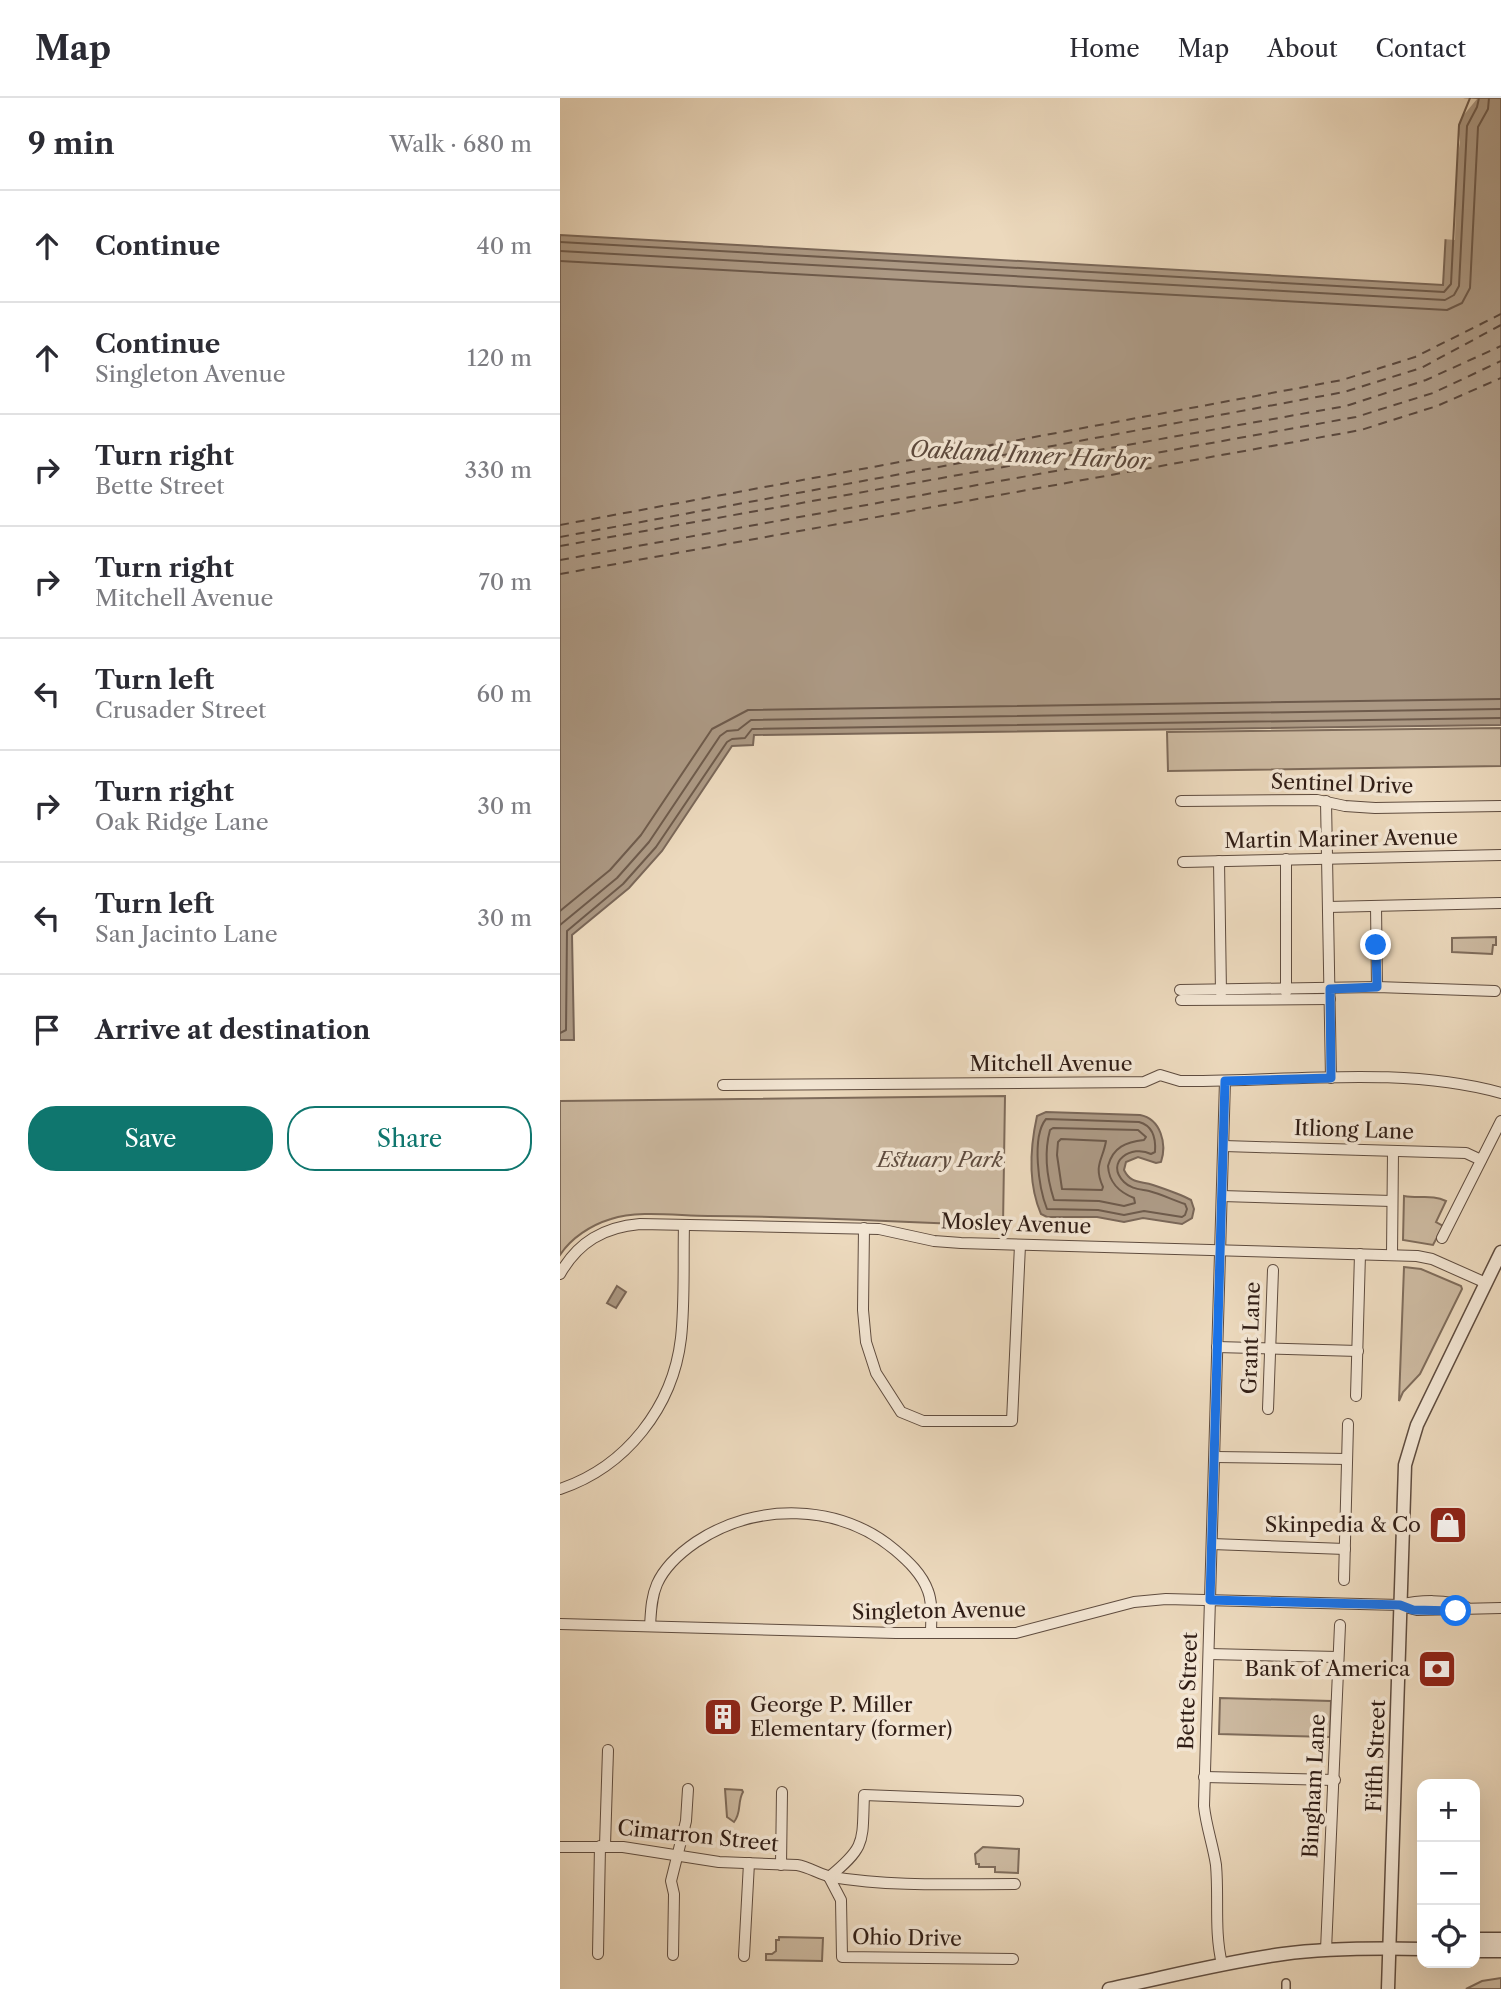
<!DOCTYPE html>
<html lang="en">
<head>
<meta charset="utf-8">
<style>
  :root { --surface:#fff; --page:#f7f7f7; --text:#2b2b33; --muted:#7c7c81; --line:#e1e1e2; --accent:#0f766e }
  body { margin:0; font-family:"Libre Caslon Text",serif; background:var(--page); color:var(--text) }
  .controls { position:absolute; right:21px; bottom:21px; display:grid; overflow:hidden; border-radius:14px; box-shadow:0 7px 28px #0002 }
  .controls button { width:63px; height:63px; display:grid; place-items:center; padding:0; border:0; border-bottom:2px solid var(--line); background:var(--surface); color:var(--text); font:35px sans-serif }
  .stop { position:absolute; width:21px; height:21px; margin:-16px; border:5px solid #1a73e8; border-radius:50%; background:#fff }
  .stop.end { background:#1a73e8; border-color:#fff; box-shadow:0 2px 7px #0008 }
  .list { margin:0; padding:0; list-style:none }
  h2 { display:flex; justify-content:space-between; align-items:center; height:91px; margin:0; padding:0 28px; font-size:30px }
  h2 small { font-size:23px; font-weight:400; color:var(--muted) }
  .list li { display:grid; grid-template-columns:46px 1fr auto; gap:21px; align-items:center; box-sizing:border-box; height:112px; padding:0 28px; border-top:2px solid var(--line) }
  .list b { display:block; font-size:26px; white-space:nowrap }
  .list p { margin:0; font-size:23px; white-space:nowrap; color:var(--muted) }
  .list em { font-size:23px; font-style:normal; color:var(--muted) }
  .actions { display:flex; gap:14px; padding:21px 28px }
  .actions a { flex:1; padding:16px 0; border:2px solid var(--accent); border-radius:28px; text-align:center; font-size:24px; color:var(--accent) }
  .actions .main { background:var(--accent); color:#fff }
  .icon { flex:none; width:38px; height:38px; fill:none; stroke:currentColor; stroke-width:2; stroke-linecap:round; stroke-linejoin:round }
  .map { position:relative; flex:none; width:941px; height:1891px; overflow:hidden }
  header { display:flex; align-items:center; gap:42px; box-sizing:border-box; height:98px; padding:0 35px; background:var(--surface); border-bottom:2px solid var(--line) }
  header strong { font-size:33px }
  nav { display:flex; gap:38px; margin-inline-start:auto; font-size:24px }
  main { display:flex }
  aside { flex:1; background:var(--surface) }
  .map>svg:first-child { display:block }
</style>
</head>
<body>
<header>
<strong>Map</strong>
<nav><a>Home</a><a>Map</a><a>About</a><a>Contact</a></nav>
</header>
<main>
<aside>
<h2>9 min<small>Walk · 680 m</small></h2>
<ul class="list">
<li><svg class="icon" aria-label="ahead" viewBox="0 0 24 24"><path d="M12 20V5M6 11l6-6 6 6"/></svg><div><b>Continue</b></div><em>40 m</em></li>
<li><svg class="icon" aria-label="ahead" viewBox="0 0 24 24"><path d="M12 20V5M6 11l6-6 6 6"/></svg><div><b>Continue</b><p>Singleton Avenue</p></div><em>120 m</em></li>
<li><svg class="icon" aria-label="right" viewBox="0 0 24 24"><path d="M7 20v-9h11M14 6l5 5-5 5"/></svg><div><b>Turn right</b><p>Bette Street</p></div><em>330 m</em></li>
<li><svg class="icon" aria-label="right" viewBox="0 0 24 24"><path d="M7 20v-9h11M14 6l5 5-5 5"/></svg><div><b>Turn right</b><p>Mitchell Avenue</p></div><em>70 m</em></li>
<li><svg class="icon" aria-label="left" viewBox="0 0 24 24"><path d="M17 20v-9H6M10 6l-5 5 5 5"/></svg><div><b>Turn left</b><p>Crusader Street</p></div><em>60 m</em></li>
<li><svg class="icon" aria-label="right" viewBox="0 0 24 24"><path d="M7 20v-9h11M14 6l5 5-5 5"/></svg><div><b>Turn right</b><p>Oak Ridge Lane</p></div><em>30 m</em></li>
<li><svg class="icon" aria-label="left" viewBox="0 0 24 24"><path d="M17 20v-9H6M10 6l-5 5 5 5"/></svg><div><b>Turn left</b><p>San Jacinto Lane</p></div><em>30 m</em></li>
<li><svg class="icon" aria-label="arrive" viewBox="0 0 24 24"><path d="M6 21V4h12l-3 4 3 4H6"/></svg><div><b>Arrive at destination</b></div></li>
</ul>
<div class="actions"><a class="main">Save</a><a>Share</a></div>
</aside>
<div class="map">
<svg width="941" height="1891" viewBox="0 0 941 1891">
  <rect width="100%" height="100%" fill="#ecd9bd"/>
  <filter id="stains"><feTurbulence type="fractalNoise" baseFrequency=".00286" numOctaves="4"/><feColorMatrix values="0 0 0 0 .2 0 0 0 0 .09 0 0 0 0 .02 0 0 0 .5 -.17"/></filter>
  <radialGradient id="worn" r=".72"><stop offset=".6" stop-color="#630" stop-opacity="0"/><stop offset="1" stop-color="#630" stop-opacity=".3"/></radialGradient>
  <g fill="#ccb9a0" stroke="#7e6b5a" stroke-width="2">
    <path d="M941 630V668L608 673 607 634Z"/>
    <path d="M936 839V847H933L932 856 892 854V840Z"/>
    <path d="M445 998 443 1128C344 1124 246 1118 148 1118 119 1118 78 1112 51 1121 31 1127 11 1140 0 1157V1003Z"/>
    <path d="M844 1098C860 1101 872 1096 886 1103L876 1124 883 1128 873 1147 843 1142Z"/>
    <path d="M844 1169 861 1171 901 1188 902 1191 860 1276 843 1294 839 1303Z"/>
    <path d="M660 1600 771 1603 770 1639 659 1636Z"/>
    <path d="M165 1691 182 1692 183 1694C177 1704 182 1714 174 1724L167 1719Z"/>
    <path d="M423 1749 459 1751 458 1775 435 1774V1769H419V1766H416L415 1756Z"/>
    <path d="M219 1839 263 1840 262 1863 206 1862V1856H212L216 1853V1842H219Z"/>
    <path d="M941 1880V1891H906L922 1883Z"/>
  </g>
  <g fill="#ac9984" stroke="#7a6758" stroke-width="2">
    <path d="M905 0H941V627L194 637 193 647 172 648 102 753 69 790 12 837 14 942H0V137L883 187 892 25Z"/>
    <path d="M486 1014 580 1017C601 1021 607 1046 601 1064L596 1065 578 1059 566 1064 564 1072C571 1086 580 1083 593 1087 605 1091 620 1096 631 1102L634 1111 632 1120 622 1126 583 1120 564 1124 537 1119H487L481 1116C468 1086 470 1050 477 1018Z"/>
    <path d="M57 1188 66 1194 56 1210 47 1205Z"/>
  </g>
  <path fill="#ecd9bd" d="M901 0 917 1 902 19 898 29 900 44 897 62 895 142 883 141 888 25 892 12Z"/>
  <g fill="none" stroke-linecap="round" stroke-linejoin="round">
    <g stroke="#6e5b4c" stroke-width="2">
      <path d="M0 144 884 194 891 186 899 27 910 0"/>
      <path d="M0 153 885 202 894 197 899 188 907 28 917 9 919 0"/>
      <path d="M0 163 887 212 902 205 910 190 918 29 928 11 929 0"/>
      <path d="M0 813 50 772 81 737 152 631 188 612 941 601"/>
      <path d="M0 827 57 780 89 744 160 638 167 633 178 632 191 622 941 611"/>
      <path d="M0 935 6 932 7 833 63 786 96 749 167 644 172 641 185 640 192 631 941 620"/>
      <path d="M486 1021 579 1024C594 1028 596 1041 595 1054L591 1056C572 1046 544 1064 564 1084 571 1091 579 1091 589 1093 601 1096 613 1102 625 1106L627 1111 625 1117 622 1119 584 1113 564 1117 538 1112 487 1111C479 1091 471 1039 486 1021Z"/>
      <path d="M493 1030 578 1032 586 1039 584 1042C566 1044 553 1049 548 1068 549 1085 559 1094 574 1100L575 1105 564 1108 539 1103 494 1102C487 1080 484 1054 490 1032Z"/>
      <path d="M501 1041 546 1043C543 1062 533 1067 543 1089L542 1092 502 1091 497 1057 498 1044Z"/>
    </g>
    <g stroke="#5b483c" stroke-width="2" stroke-dasharray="9 7" stroke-linecap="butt">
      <path d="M0 427 782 282 855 259 941 216"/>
      <path d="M0 439 784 294 861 270 941 227"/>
      <path d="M0 448 786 308 866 282 941 248"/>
      <path d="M0 462 796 319 873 295 941 263"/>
      <path d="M0 476 801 332 877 308 941 280"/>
    </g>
    <g stroke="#5f4c3f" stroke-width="10">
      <path id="pedestrian" d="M726 1891V1885"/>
    </g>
    <g stroke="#5f4c3f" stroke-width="12">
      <g id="minor">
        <path d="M621 703 757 702 785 708 815 710 941 708"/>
        <path d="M766 703 771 980"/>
        <path d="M726 761V894"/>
        <path d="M659 763 661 895"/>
        <path d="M623 764 941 757"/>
        <path d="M816 808 817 889"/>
        <path d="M768 809 940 805"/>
        <path d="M620 892 817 889 935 893"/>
        <path d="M621 902 770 901"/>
        <path d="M163 987 584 984 600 977 620 983C724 984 840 967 941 995"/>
        <path d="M664 1048 906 1055 921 1062"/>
        <path d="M662 1098 832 1103"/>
        <path d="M304 1130 303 1212 306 1244 316 1275 341 1314 363 1323H452L460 1147"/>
        <path d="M882 1140 941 1023"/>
        <path d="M832 1157 833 1053"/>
        <path d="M0 1176C18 1144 44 1129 80 1126L319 1131 374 1143 401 1145 857 1158 872 1161 926 1185"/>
        <path d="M657 1249 798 1253"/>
        <path d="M796 1298 800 1156"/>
        <path d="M708 1311 713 1172"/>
        <path d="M655 1359 787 1361"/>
        <path d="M0 1391C66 1369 113 1309 121 1240 125 1203 123 1164 124 1127"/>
        <path d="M652 1446 785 1451"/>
        <path d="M784 1482 788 1326"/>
        <path d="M841 1508 857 1512 941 1510"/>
        <path d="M0 1526 336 1535H456L574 1504 606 1501 840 1507C859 1502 888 1501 906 1509"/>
        <path d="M90 1528C91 1514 91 1500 97 1486 105 1468 120 1455 136 1444 196 1404 279 1405 335 1452 348 1463 362 1476 368 1493 373 1506 371 1522 371 1535"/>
        <path d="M649 1556 778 1559"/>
        <path d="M644 1679 775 1682"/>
        <path d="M45 1748 48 1652"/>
        <path d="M0 1749H63L159 1764 237 1767C250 1769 260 1777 272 1779 332 1789 394 1786 455 1786"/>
        <path d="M221 1767 222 1694"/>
        <path d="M269 1779 281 1802 282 1859 453 1861"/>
        <path d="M269 1779C307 1748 302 1744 304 1697L458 1703"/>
        <path d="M766 1852 780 1527"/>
        <path d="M38 1856 40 1748"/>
        <path d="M113 1857 114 1796 111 1783 126 1723 128 1691"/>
        <path d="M184 1858 189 1765"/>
        <path d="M662 1866C654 1833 659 1801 656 1767 653 1747 646 1728 644 1708L665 983"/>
      </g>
    </g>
    <g stroke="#5f4c3f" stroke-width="15">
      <g id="tertiary">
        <path d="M915 1841H941"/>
        <path d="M915 1853H941"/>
        <path d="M549 1891C607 1879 664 1864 723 1856 769 1850 816 1850 862 1851"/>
        <path d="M828 1891 845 1367 857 1327 941 1154"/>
      </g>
    </g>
    <use href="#pedestrian" stroke="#f3e6d4" stroke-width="7"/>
    <use href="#minor" stroke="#f3e6d4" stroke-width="10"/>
    <use href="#tertiary" stroke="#f3e6d4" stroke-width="12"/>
  </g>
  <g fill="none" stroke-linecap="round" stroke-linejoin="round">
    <path stroke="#1a73e8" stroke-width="9" d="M816 847 817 889 770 891 771 980 665 983 650 1502 840 1507 853 1512 896 1513"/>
  </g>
  <defs>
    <g id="shop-square" transform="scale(2.0125)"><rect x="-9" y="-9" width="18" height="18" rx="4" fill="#8f2418" stroke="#f3e6d4"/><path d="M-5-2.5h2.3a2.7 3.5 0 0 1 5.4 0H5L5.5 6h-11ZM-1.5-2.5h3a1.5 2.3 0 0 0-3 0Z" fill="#fff"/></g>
    <g id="bank-square" transform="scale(2.0125)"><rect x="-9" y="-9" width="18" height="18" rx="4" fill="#8f2418" stroke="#f3e6d4"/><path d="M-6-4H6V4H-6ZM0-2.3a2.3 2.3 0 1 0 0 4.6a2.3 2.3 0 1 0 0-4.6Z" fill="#fff"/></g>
    <g id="building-square" transform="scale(2.0125)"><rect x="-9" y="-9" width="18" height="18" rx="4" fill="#8f2418" stroke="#f3e6d4"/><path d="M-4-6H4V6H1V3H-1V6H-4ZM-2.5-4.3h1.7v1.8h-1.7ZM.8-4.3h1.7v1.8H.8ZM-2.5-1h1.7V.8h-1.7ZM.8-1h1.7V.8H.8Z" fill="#fff"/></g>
  </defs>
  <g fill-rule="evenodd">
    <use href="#shop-square" x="888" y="1427"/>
    <use href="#bank-square" x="877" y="1571"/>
    <use href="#building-square" x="163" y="1619"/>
  </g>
  <g text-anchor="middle" stroke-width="7" stroke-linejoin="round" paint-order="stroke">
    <g font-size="21" fill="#301d15" stroke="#f3e6d4">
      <text transform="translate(782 686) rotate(2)" y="7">Sentinel Drive</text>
      <text transform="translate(781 741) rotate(-1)" y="7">Martin Mariner Avenue</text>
      <text x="491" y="973">Mitchell Avenue</text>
      <text transform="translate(794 1032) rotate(2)" y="7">Itliong Lane</text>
      <text transform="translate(456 1126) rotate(2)" y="7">Mosley Avenue</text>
      <text transform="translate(691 1240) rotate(-88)" y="7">Grant Lane</text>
      <text transform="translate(379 1513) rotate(-1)" y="7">Singleton Avenue</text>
      <text transform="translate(628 1593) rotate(-88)" y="7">Bette Street</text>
      <text transform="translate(816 1658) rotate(-88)" y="7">Fifth Street</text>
      <text transform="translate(754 1688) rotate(-87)" y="7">Bingham Lane</text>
      <text transform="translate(138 1738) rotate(6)" y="7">Cimarron Street</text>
      <text transform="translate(347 1840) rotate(1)" y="7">Ohio Drive</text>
    </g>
    <g font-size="21" font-style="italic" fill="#5f4c3f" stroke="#f3e6d4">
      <text x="380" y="1069">Estuary Park</text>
    </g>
    <g font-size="21" fill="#301d15" stroke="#f3e6d4" text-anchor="end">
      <text x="861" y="1434">Skinpedia &amp; Co</text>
      <text x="850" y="1578">Bank of America</text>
      <text x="190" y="1614" text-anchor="start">George P. Miller<tspan x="190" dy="24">Elementary (former)</tspan></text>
    </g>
    <g font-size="23" font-style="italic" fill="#5b483c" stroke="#f3e6d4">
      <text transform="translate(470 357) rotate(3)" y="8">Oakland Inner Harbor</text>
    </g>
  </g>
  <rect width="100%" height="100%" filter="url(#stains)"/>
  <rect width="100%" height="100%" fill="url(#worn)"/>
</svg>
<div class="controls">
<button>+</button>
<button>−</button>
<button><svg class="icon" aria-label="locate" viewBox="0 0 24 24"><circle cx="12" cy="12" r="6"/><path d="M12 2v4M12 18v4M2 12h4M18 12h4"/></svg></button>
</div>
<div class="stop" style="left:896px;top:1513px"></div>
<div class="stop end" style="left:816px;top:847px"></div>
</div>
</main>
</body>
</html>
